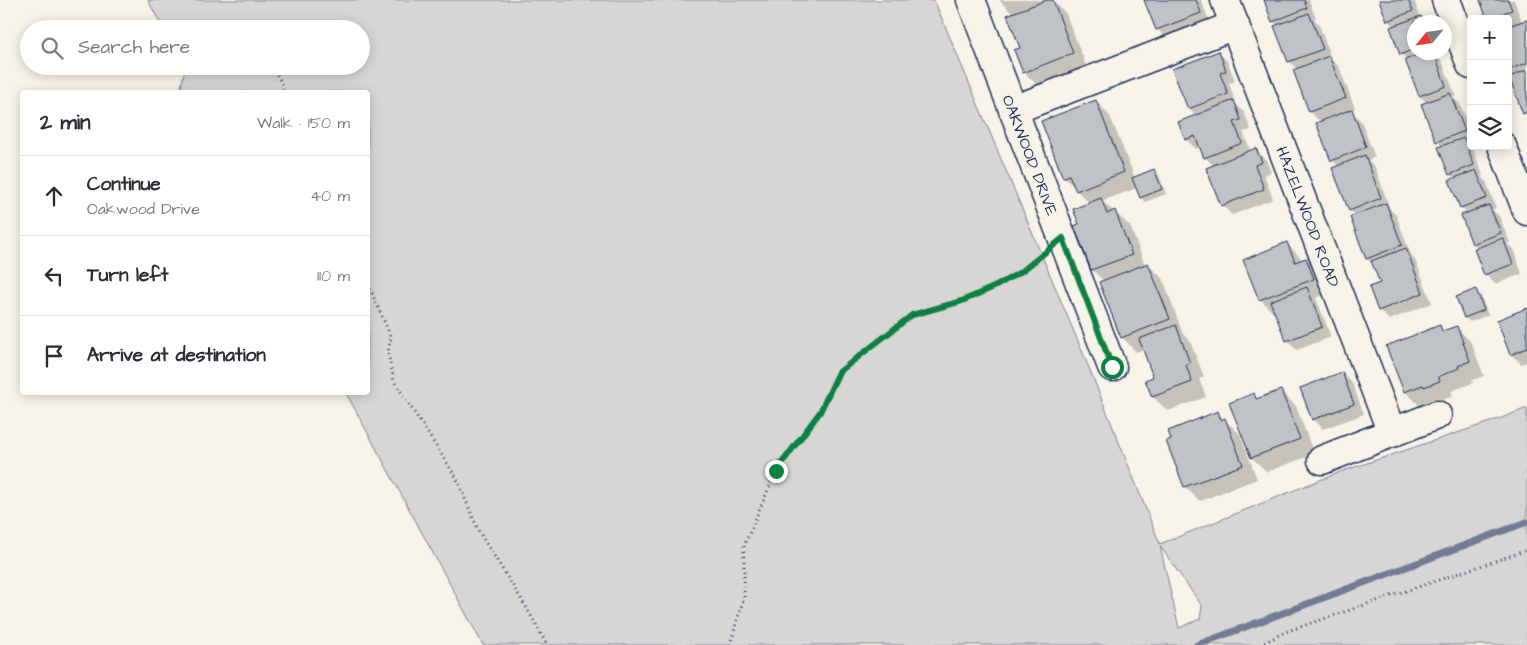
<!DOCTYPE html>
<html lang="en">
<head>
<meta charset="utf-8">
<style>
  :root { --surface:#fff; --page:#f2f2f3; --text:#2b2b33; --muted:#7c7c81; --line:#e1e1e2 }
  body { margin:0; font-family:"Architects Daughter",sans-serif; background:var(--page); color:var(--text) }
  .controls { position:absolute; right:15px; top:15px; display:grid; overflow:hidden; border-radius:5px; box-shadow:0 2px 12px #0003 }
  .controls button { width:45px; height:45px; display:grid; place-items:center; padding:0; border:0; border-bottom:1px solid var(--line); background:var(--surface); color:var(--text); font:25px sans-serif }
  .compass { position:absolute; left:1407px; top:15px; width:45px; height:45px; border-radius:50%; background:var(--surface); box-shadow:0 2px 12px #0003; rotate:241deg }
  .stop { position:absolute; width:15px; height:15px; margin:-11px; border:4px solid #0b8043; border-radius:50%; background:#fff }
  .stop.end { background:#0b8043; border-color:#fff; box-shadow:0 1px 5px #0008 }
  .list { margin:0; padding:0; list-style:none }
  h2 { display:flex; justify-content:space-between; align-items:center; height:65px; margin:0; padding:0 20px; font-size:21px }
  h2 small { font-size:16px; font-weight:400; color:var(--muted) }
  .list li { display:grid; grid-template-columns:32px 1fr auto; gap:15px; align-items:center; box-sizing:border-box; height:80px; padding:0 20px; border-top:1px solid var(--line) }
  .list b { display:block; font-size:19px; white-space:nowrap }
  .list p { margin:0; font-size:16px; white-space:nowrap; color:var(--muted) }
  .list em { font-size:16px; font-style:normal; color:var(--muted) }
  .icon { flex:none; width:28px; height:28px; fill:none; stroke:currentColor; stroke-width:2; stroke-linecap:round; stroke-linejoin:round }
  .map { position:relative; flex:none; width:1527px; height:645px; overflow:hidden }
  .search { position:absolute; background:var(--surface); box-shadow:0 2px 12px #0003; left:20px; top:20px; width:350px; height:55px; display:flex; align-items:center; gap:12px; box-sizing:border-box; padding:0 18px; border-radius:28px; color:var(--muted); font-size:19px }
  .panel { position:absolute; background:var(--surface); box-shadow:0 2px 12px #0003; left:20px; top:90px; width:350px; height:305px; border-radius:5px }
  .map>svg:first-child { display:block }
</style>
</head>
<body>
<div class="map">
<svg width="1527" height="645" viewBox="0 0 1527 645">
  <rect width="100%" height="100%" fill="#f7f3e8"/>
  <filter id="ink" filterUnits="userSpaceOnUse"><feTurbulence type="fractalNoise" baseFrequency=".02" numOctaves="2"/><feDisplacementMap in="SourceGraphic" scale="10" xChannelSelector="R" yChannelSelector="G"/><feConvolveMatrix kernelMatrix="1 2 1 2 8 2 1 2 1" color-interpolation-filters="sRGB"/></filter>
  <g filter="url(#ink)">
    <path fill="#d7d6d4" stroke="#798299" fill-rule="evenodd" d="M148 0H934L1085 358 1160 544 1340 472 1499 419 1527 408V645H483L346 393 368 392V92H180L185 68 184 66H361V29H163ZM1160 546 1202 606 1200 619 1179 628Z"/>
    <g fill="#0003">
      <path d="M999 0H1052L1066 14 1087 68 1039 87 1024 72 1021 49 1013 14Z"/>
      <path d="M1146 0H1201L1210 23 1167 39 1157 29Z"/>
      <path d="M1265 0H1309L1316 18 1314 19 1319 24 1331 59 1339 67 1355 108 1350 110 1361 121 1375 157 1368 160 1375 167 1390 209 1396 215 1411 255 1415 260 1432 303 1389 320 1379 310 1382 284 1375 266 1367 259 1351 218 1356 216 1350 210 1339 167 1332 160 1321 122 1310 112 1294 71 1297 69 1289 61 1278 26 1273 21Z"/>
      <path d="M1380 0H1414L1420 17 1426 22H1414V52H1440L1436 55 1442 61 1456 96 1453 97 1460 104 1471 132V142L1468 143 1473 149 1483 175 1481 176 1486 181 1496 208 1492 209 1499 216 1510 243 1507 244 1513 249 1522 274 1495 284 1485 274 1479 249 1473 243 1468 214 1461 208 1455 179 1450 174 1442 147 1437 141 1427 103 1420 96 1408 60 1401 54 1395 27 1388 20Z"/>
      <path d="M1481 0H1514L1522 22 1525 21 1527 23V116L1524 113 1514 77 1508 71V19H1489Z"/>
      <path d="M1218 52 1228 62 1235 81 1229 83 1236 104 1244 112 1251 130 1243 132 1251 152 1256 150 1266 160 1271 172 1264 175 1273 199 1232 215 1222 205 1214 166 1205 157 1201 147 1196 149 1186 139 1196 116 1189 109 1174 69Z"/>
      <path d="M1096 101 1110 116 1135 178 1154 171 1159 175 1166 194 1145 202 1141 197 1137 188 1102 201 1130 226 1145 265 1148 264 1163 279 1183 334 1190 341 1204 377 1199 379 1206 397 1168 411 1153 397 1147 381 1155 377 1144 349 1136 352 1122 337 1104 281 1092 270 1076 227 1081 225 1090 204 1064 177Z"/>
      <path d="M1287 244 1303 260 1306 259 1321 274 1328 293 1316 298 1331 337 1297 350 1287 340 1276 313 1274 314 1260 299Z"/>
      <path d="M1476 291 1481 296 1488 315 1470 322 1465 318Z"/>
      <path d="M1527 310V362L1521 364 1511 354Z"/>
      <path d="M1439 327 1444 332 1456 327 1471 342 1484 376 1472 380 1473 383 1451 391 1453 396 1439 401 1437 399 1420 406 1405 391Z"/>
      <path d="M1342 373 1352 383 1364 414 1323 429 1313 419Z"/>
      <path d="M1281 391 1296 406 1314 454 1267 472 1252 458 1231 403 1253 395 1258 400Z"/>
      <path d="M1217 413 1240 434 1257 479 1200 501 1185 487 1168 442Z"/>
    </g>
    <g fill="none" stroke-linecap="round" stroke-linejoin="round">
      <path stroke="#727c95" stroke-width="7" d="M1197 645 1527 522"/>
    </g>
    <g fill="#c0c3c5" stroke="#1b2f5e">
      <path d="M1047 0H1053L1073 53 1023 73 1014 50 1020 48 1007 15Z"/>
      <path d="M1144 0H1196L1201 13 1156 30Z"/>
      <path d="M1264 0H1304L1307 8 1272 22Z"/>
      <path d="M1379 0H1408L1413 11 1387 21Z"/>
      <path d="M1480 0H1508L1512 10 1487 19Z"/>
      <path d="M1309 13 1323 49 1288 62 1274 26Z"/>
      <path d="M1421 16 1424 22H1414V49L1400 55 1390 27Z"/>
      <path d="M1526 20 1527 23V63L1508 70V26Z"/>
      <path d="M1219 51 1226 71 1220 73 1228 94 1188 109 1172 69Z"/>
      <path d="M1425 52H1434L1446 86 1419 96 1405 60Z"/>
      <path d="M1329 56 1346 98 1309 112 1293 70Z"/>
      <path d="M1527 70V112L1523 114 1509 77Z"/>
      <path d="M1450 93 1465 131 1436 142 1421 104Z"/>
      <path d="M1096 100 1124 172 1076 191 1069 175 1063 178 1041 121Z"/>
      <path d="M1234 100 1241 120 1234 122 1242 143 1204 158 1195 136 1185 140 1178 122Z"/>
      <path d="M1352 109 1366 147 1331 161 1316 123Z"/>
      <path d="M1464 138 1474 165 1449 175 1438 147Z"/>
      <path d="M1256 148 1262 162 1255 165 1264 189 1221 206 1206 168Z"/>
      <path d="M1365 155 1381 198 1349 211 1332 168Z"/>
      <path d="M1154 169 1162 189 1140 198 1132 178Z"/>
      <path d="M1476 170 1487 198 1460 208 1449 180Z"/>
      <path d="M1101 198 1107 214 1115 210 1132 255 1091 270 1074 226 1079 224 1073 209Z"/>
      <path d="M1386 203 1402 245 1366 259 1350 217Z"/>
      <path d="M1489 205 1501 233 1472 244 1461 215Z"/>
      <path d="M1503 238 1513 264 1484 275 1474 249Z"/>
      <path d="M1287 242 1295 262 1306 258 1314 279 1259 300 1243 260Z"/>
      <path d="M1406 248 1423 293 1378 311 1369 287 1380 283 1371 261Z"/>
      <path d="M1148 263 1170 319 1121 338 1099 282Z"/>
      <path d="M1307 287 1322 327 1286 341 1270 301Z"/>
      <path d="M1476 289 1484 310 1464 318 1456 297Z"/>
      <path d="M1527 308V348L1510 355 1497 320Z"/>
      <path d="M1176 325 1190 363 1186 365 1192 382 1152 397 1145 380 1153 377 1139 339Z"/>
      <path d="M1440 325 1442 331 1457 326 1470 361 1458 366 1459 368 1438 377 1440 381 1424 387 1423 385 1404 392 1386 346Z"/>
      <path d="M1342 372 1354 404 1312 420 1300 388Z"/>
      <path d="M1281 390 1300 439 1251 458 1229 403 1254 393 1256 399Z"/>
      <path d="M1218 411 1221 420 1225 418 1243 465 1184 487 1166 441 1171 439 1168 431Z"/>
    </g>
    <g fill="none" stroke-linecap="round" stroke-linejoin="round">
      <g stroke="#1b2f5e" stroke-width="31">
        <g id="minor">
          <path id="s1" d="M971 0 1112 367"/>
          <path id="s2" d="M1225 0 1392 433"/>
          <path d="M1446 0 1471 65"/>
          <path d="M1013 110 1235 25"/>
          <path d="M1502 146 1527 211"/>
          <path d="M1322 460 1437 415"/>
        </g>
      </g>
      <g stroke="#1b2f5e" stroke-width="3" stroke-dasharray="1 4" stroke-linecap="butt">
        <path d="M251 28V29"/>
        <path d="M272 66 281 82 284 92"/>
        <path d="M368 284 391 337 388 353 394 381 456 477 479 532 528 610 547 645"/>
        <path d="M730 645 744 597V546L776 471 820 412 839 372 911 315 961 301 996 287 1023 271 1043 254"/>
        <path d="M1260 645 1285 632 1527 550"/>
      </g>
      <use href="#minor" stroke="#f7f3e8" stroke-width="28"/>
    </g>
  </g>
  <g fill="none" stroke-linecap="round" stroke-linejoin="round" filter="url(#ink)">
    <path stroke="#0b8043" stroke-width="6" d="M776 471 820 412 839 372 912 315 962 301 996 286 1022 271 1063 238 1112 367"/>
  </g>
  <g text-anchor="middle" stroke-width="5" stroke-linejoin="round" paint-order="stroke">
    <g font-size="16" fill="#1b2f5e" stroke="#f7f3e8">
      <text dy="6" stroke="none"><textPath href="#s1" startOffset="166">OAKWOOD DRIVE</textPath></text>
      <text dy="6" stroke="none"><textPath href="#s2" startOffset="232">HAZELWOOD ROAD</textPath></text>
    </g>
  </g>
</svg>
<div class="controls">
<button>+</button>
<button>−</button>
<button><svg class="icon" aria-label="layers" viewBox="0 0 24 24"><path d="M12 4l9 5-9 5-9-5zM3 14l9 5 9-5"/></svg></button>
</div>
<svg class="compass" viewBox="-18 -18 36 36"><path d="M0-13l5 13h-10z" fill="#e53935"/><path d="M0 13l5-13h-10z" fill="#7c7c81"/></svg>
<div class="stop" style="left:1112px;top:367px"></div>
<div class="stop end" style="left:776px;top:471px"></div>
<div class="search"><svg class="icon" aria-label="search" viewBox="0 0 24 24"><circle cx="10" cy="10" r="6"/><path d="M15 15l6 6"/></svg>Search here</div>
<section class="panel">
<h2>2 min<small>Walk · 150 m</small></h2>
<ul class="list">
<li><svg class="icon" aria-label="ahead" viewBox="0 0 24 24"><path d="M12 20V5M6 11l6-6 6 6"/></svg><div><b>Continue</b><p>Oakwood Drive</p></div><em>40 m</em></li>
<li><svg class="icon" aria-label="left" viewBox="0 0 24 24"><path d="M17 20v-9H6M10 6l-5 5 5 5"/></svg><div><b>Turn left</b></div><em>110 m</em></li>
<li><svg class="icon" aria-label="arrive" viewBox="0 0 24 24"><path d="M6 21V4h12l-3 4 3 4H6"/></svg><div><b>Arrive at destination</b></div></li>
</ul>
</section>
</div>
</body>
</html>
